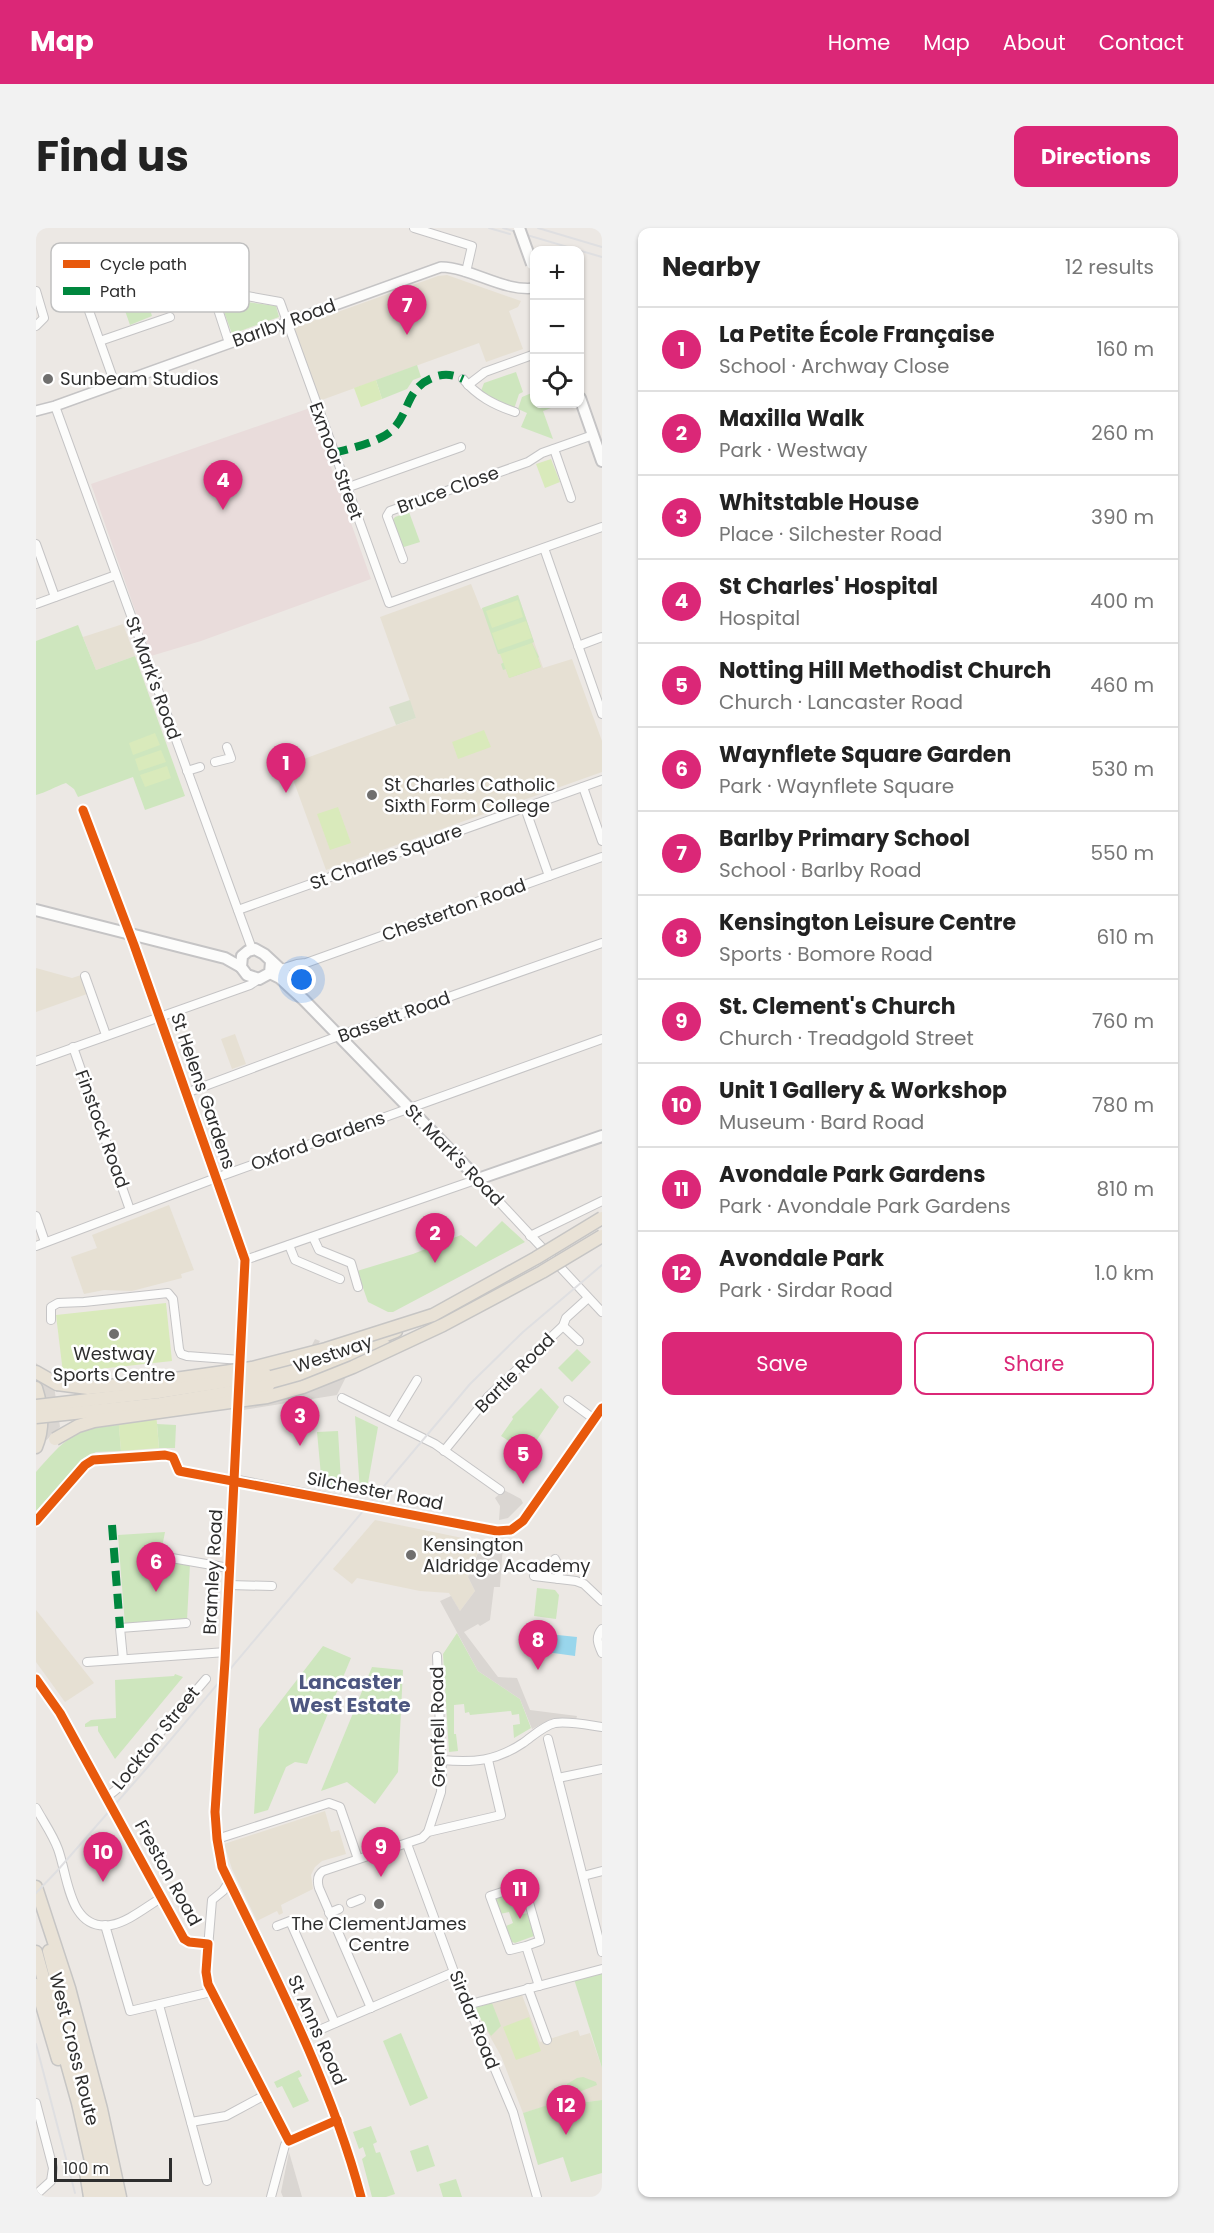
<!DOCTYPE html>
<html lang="en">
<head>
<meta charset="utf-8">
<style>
  :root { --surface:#fff; --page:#f2f2f2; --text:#222; --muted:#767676; --line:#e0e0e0; --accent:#db2777 }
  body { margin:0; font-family:Poppins,sans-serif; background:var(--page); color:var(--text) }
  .controls { position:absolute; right:18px; top:18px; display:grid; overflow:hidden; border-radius:12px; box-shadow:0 2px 4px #0004 }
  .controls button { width:54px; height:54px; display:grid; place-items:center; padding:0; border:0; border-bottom:2px solid var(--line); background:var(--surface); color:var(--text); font:30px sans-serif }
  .scale { position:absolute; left:18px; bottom:15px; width:118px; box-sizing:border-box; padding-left:6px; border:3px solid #2e2e2e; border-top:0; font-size:16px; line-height:21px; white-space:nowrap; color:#2e2e2e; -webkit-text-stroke:4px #fff; paint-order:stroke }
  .you { position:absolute; left:266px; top:752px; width:21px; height:21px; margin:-15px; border:4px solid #fff; border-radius:50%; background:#1a73e8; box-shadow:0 0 0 9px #1a73e833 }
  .badge { display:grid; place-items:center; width:39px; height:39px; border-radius:50%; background:var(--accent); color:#fff; font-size:20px; font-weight:700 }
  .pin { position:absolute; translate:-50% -50px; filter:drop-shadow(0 2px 3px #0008) }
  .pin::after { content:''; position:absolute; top:32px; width:21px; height:18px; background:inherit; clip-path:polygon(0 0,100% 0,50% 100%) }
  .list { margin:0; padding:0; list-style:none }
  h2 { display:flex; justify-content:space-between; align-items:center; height:78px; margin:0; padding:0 24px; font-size:26px }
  h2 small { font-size:20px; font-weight:400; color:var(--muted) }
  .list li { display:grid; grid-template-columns:39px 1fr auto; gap:18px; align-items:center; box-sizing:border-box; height:84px; padding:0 24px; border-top:2px solid var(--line) }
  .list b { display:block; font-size:22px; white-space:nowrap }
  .list p { margin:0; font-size:20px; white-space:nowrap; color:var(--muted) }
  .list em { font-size:20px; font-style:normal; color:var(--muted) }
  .actions { display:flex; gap:12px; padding:18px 24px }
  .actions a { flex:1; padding:14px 0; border:2px solid var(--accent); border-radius:12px; text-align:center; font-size:21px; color:var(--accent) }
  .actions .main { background:var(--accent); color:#fff }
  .icon { flex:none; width:33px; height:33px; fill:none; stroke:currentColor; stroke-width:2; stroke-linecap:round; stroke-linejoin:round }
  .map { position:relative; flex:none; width:566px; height:1969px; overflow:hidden; border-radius:12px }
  header { display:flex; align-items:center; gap:36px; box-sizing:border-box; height:84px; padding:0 30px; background:var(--accent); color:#fff }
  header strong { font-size:28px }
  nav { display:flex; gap:33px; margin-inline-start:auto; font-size:21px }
  .intro { display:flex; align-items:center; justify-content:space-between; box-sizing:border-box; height:144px; padding:0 36px }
  h1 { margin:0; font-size:42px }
  .button { padding:15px 27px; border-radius:12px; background:var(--accent); color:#fff; font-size:21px; font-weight:700 }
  main { display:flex; gap:36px; padding:0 36px }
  aside { flex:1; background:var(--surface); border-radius:12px; box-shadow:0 2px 4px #0004 }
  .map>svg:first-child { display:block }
</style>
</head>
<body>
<header>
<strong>Map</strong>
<nav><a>Home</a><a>Map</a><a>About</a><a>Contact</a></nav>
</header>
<div class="intro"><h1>Find us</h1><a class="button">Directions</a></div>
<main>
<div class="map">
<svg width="566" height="1969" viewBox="0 0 566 1969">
  <rect width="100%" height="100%" fill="#ece8e4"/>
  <g fill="#e6e0d3">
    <path d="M411 47 485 73 482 79 473 83 487 121 450 134 443 115 283 173 257 100 402 48Z"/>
    <path d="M435 356 445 381 482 367 507 440 536 431 566 513V544L290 642 258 554 254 536 380 490 344 389Z"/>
    <path d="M87 396 99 428 60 442 47 409Z"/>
    <path d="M0 740 36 750 45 747 51 766 0 784Z"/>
    <path d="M199 806 210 836 196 841 185 811Z"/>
    <path d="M133 977 158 1042 145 1046 146 1050 96 1063 68 1062 48 1066 35 1029 61 1020 56 1007Z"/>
    <path d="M339 1292 446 1314 432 1349 439 1363 424 1383 413 1365 384 1363 321 1350 316 1356 297 1341Z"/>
    <path d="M0 1382 58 1455 29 1474 0 1434Z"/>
    <path d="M289 1583 295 1604 303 1602 310 1626 286 1633 279 1639 275 1647 277 1661 245 1677 247 1685 243 1687 241 1683 221 1693 196 1641 188 1616Z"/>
    <path d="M486 1767 504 1814 542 1802 544 1808 554 1805 566 1840V1872L512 1879 511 1878 487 1885 465 1828 438 1780Z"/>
  </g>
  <path fill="#e9dcdb" d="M274 180 335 351 165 413 115 428 55 256Z"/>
  <g fill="#cee6be">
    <path d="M109 66 116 88 94 97 86 74Z"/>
    <path d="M183 70 240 78 243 89 196 106Z"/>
    <path d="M381 137 385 149 377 152 371 161 346 171 340 152Z"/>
    <path d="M480 144 487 164 483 166 478 181 454 171 445 163 448 155Z"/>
    <path d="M498 164 499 176H514L515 180 507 183 517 211 485 199 491 185 482 181 486 169Z"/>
    <path d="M373 284 384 314 368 319 366 318 356 293 359 289Z"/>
    <path d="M482 367 498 414 496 415 503 429 502 430 505 439 473 450 470 441 467 442 465 436 468 434 465 426H462L446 380Z"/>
    <path d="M42 397 60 442 99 428 149 568 109 582 97 549 42 569 38 561 30 555C18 559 11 564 0 567V413Z"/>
    <path d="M466 993 489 1014 357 1084H352L332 1074 321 1043 377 1026 425 1007 440 1019Z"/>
    <path d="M541 1121 555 1134 536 1154 522 1140Z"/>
    <path d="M505 1160 523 1179 492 1225 465 1208 477 1191 476 1189Z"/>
    <path d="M319 1188 342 1199 330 1266 324 1264Z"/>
    <path d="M121 1196 140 1197 139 1220H123Z"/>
    <path d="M83 1197 85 1223 60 1224 48 1230 0 1283V1244C29 1211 38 1200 83 1197Z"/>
    <path d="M302 1203 305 1253H303L304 1262 286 1258 281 1204Z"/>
    <path d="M129 1304 124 1330 154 1336 151 1392 89 1397 82 1307Z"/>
    <path d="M501 1360 519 1362 523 1367 520 1391 498 1388Z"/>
    <path d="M421 1405 442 1443 484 1471 495 1500 478 1510 477 1497 484 1496 483 1486 476 1487 475 1483 434 1487 433 1484 429 1485 428 1476 418 1477V1506H420L422 1523 413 1524 407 1426Z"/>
    <path d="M287 1418 315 1430 271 1536 259 1534 250 1539 232 1582 218 1586 223 1501Z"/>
    <path d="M336 1439 367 1442 362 1544 339 1576 311 1554 285 1563Z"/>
    <path d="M139 1446 147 1449 79 1531 62 1503V1498L49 1499V1496L55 1492 80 1490 79 1452 138 1448Z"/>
    <path d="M484 1662 489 1671 483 1674 487 1686 492 1685 498 1708 479 1715 476 1714 470 1698 477 1695 473 1684 464 1686 459 1671 461 1668Z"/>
    <path d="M566 1744V1840L538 1751Z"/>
    <path d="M456 1775 465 1798 455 1808 438 1780Z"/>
    <path d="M365 1805 392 1870 374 1878 347 1813Z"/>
    <path d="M263 1842 266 1848 262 1850 273 1873 257 1880 246 1858 241 1860 238 1854Z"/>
    <path d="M547 1849 560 1854 561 1857 535 1867 531 1866V1856L541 1850Z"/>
    <path d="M566 1872V1945L535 1954 527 1929 502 1937 487 1885 512 1877V1879Z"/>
    <path d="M335 1898 341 1914 337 1916 340 1925 344 1924 359 1966 350 1969H336L326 1931 330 1928 327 1919 323 1921 317 1904Z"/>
    <path d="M392 1917 399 1938 381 1944 374 1923Z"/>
    <path d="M420 1951 426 1969H407L403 1956Z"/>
  </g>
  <path fill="#d8e0cc" d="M374 472 380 490 360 497 353 479Z"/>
  <g fill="#d9eabb">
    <path d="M340 152 346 171 325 179 318 160Z"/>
    <path d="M515 231 524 254 509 260 500 236Z"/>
    <path d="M482 372 487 389 456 400 450 383Z"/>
    <path d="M490 393 496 410 462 422 456 405Z"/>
    <path d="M496 415 505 439 473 450 464 426Z"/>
    <path d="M448 502 455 519 422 531 416 514Z"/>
    <path d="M119 505 124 517 97 527 93 515Z"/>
    <path d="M125 522 130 534 103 543 99 531Z"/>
    <path d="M131 538 135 550 109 559 104 547Z"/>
    <path d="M302 579 315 615 294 622 281 586Z"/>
    <path d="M130 1075 136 1133 27 1145 20 1087Z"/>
    <path d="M119 1172 123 1220 85 1223 81 1176Z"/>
    <path d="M493 1789 505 1823 480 1832 467 1799Z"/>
  </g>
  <g fill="#dad6d2">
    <path d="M279 1111 284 1113 282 1117 298 1126 310 1149 301 1167 201 1183 204 1142 275 1119Z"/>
    <path d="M0 1135 17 1151 24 1199 0 1222Z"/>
    <path d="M468 1262 485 1271 487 1275 472 1290 463 1292 464 1278 459 1270Z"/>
    <path d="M448 1311 462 1314 467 1317 464 1359H458L454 1392 444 1398 442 1396 428 1404 462 1449 481 1450 494 1482 541 1488 540 1492 515 1491 496 1501 484 1471 442 1443 404 1373 415 1368 424 1383 439 1363 432 1349Z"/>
    <path d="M253 1924 266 1969H247L245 1964Z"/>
  </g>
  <path fill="#99d6ec" d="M512 1406 541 1409 539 1428 510 1424Z"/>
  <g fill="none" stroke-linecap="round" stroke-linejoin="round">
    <g stroke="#c5c4c5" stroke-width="10">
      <g id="minor">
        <path d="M378 0 436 18 430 44"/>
        <path d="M31 21 79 156"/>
        <path d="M42 50 103 29"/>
        <path d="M0 63 8 90 0 98"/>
        <path d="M64 113 134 89"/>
        <path d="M193 115 178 69 183 63 244 74 353 375 566 299"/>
        <path d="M427 151C441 168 458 177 479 184"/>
        <path d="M432 157 449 144 499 126"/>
        <path d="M19 178 216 721"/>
        <path d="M518 221 535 270"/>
        <path d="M310 260 425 219"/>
        <path d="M0 316 19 369"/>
        <path d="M508 320 566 486"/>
        <path d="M367 331 351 288 354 283 492 234 506 225 557 207"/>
        <path d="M0 376 80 347"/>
        <path d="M542 418 566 409"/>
        <path d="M179 534 195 530 191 519"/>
        <path d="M151 543 164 539"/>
        <path d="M547 559 566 613"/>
        <path d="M489 580 513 648"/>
        <path d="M47 582 94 706"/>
        <path d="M202 682 566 552"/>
        <path d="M245 741 261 736 270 735 566 629"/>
        <path d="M49 748 70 807"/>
        <path d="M37 819 94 982"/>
        <path d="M0 833 214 757 223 751"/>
        <path d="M150 865 316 803 566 715"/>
        <path d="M0 988 9 1014"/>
        <path d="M494 1008 566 973"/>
        <path d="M277 1009 283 1022 315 1035 322 1059"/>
        <path d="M253 1017 259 1032 304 1051"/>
        <path d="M0 1018 188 947 566 811"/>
        <path d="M209 1032 442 951 566 1084"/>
        <path d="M15 1092V1079L22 1075 48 1074 132 1065 137 1071 143 1121 145 1126 151 1128 205 1132"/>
        <path d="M527 1098 543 1113"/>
        <path d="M306 1170 399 1216 464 1262"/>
        <path d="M532 1172 558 1191"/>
        <path d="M356 1193 381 1152"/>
        <path d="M408 1223 452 1169 527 1098 530 1090 551 1071"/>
        <path d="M0 1293 49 1237 57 1232 134 1227 143 1243 197 1252"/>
        <path d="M130 1329 193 1340"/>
        <path d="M519 1331 524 1341 522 1351"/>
        <path d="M498 1348 540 1353 548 1356 566 1373"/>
        <path d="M193 1357 236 1358"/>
        <path d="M566 1401C559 1409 562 1416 566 1425"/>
        <path d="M87 1431 84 1400 150 1395"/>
        <path d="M51 1434 190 1424"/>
        <path d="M0 1451 24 1485 148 1711 153 1714 172 1716"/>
        <path d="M512 1511 566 1724"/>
        <path d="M406 1532C438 1535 460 1533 487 1515 497 1508 507 1498 519 1495 533 1493 552 1497 566 1499"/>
        <path d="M522 1550 566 1541"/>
        <path d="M70 1570 87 1556 100 1538 99 1534 170 1451"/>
        <path d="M0 1580C7 1593 17 1607 22 1621 32 1648 33 1704 75 1697 92 1694 110 1679 125 1670"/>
        <path d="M392 1604 405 1564 406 1547 401 1428"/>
        <path d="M181 1611 293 1575 304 1579 322 1631"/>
        <path d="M371 1616 418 1744 477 1884 501 1969"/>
        <path d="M547 1648 566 1643"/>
        <path d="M193 1654 187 1663 176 1672 170 1744 175 1764 253 1913"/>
        <path d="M315 1675 325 1671"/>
        <path d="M293 1685 303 1681"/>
        <path d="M69 1697 94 1783 175 1764"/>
        <path d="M241 1698 254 1693 299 1795"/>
        <path d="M490 1718 504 1713 488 1657 454 1668 474 1722 490 1718 503 1758"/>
        <path d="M492 1760 511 1812"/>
        <path d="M123 1777 171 1953"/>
        <path d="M431 1777 566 1741"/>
        <path d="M335 1780 283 1660C281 1653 281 1647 287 1643L386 1610 392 1604 465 1587 452 1532"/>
        <path d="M267 1809 418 1744"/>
        <path d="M0 1875 17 1940 15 1953 4 1963"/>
        <path d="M155 1894 190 1888 229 1867"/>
        <path d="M235 1969 249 1917 253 1913 301 1892"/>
      </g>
    </g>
    <g stroke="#c5c4c5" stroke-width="12">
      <g id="tertiary">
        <path d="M0 183 19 178 405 39C437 40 467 64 499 60"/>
        <path d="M94 706 209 1032 203 1146"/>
        <path d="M202 1168 189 1433 179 1584 181 1611 186 1639C238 1746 294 1853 325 1969"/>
        <path d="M197 1252 461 1303 475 1302 487 1293 566 1180"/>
      </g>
    </g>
    <g stroke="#c5c4c5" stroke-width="14">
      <g id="secondary">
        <path d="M544 170 566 233"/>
        <path d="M0 682 189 730 205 739"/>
        <path d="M235 734 234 745 223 751 211 747 205 739 206 728 212 723 219 721 228 726 256 752"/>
        <path d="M234 745 244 750 268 772 442 951 566 908"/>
      </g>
    </g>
    <g stroke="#c6c5c4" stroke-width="15">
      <g id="trunk">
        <path d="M0 1144 21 1156"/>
        <path d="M230 1147 296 1129 360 1103"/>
        <path d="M232 1158 296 1139 349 1118"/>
        <path d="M0 1160C6 1179 8 1200 0 1219"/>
        <path d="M0 1659 33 1760 65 1881 84 1969"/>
        <path d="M13 1723 55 1886 73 1969"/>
        <path d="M0 1724 42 1875 63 1969"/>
        <path d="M0 1757 22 1831"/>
        <path d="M50 1944 54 1969"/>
      </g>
    </g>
    <use href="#minor" stroke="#fcfcfb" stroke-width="8"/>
    <use href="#tertiary" stroke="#fcfcfb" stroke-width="9"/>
    <use href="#secondary" stroke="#fcfcfb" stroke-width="10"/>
    <use href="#trunk" stroke="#e9e2d6" stroke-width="12"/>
    <g stroke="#dfdfe1" stroke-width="2">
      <path d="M453 0 474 6"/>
      <path d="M467 0 566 29"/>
      <path d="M502 0 566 19"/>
      <path d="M0 1665 21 1643 110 1541 434 1156 487 1104 566 1037"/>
      <path d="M0 1816 39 1965"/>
    </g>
    <g stroke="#c5c4c5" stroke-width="14" stroke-linecap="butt">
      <path id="secondary-bridge" d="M483 0 496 36"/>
    </g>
    <g stroke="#c6c5c4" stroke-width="15" stroke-linecap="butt">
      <g id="trunk-bridge">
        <path d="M21 1156 52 1160 132 1152 216 1140 290 1121 397 1087 500 1030 566 990"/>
        <path d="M0 1178 122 1164 230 1147"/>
        <path d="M0 1189 124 1176 232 1158"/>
        <path d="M19 1211 42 1198 58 1193 231 1169 267 1159 317 1139 407 1097 506 1044 566 1008"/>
      </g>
    </g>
    <use href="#secondary-bridge" stroke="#fcfcfb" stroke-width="10"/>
    <use href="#trunk-bridge" stroke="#e9e2d6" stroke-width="12"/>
    <g stroke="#00873e" stroke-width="8" stroke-dasharray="15 8" stroke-linecap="butt">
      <path d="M297 225C313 221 342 214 354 204 374 187 369 161 396 150 407 145 416 146 427 151"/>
      <path d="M76 1297 84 1400"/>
    </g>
    <g stroke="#fff" stroke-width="13">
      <g id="cycleway">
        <path d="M47 582 98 717 209 1032 189 1433 179 1584 181 1611 186 1639C238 1746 294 1853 325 1969"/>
        <path d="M0 1293 49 1237 57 1232 129 1227 137 1229 143 1243 461 1303 475 1302 487 1293 566 1180"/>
        <path d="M0 1451 24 1485 148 1711 153 1714 172 1716 170 1744 172 1756 253 1913 301 1892"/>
      </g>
    </g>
    <use href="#cycleway" stroke="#e8590c" stroke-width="9"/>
  </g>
  <g fill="#706f6e" stroke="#fff" stroke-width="2">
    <circle cx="12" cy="151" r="6"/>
    <circle cx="336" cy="567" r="6"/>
    <circle cx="78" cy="1106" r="6"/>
    <circle cx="375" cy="1327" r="6"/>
    <circle cx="343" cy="1676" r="6"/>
  </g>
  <g text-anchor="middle" stroke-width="5" stroke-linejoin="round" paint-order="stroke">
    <g font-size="18" fill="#2e2e2e" stroke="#fff">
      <text transform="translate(248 95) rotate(-20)" y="6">Barlby Road</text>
      <text transform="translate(300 233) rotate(70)" y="6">Exmoor Street</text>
      <text transform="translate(412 262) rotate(-20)" y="6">Bruce Close</text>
      <text transform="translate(117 450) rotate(70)" y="6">St Mark's Road</text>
      <text transform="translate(350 629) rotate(-20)" y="6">St Charles Square</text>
      <text transform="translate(418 682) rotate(-20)" y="6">Chesterton Road</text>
      <text transform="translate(358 789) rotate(-20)" y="6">Bassett Road</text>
      <text transform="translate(167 863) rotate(71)" y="6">St Helens Gardens</text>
      <text transform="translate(66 901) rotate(70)" y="6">Finstock Road</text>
      <text transform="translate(282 913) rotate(-20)" y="6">Oxford Gardens</text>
      <text transform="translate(418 927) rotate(46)" y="6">St. Mark's Road</text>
      <text transform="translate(297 1126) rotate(-19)" y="6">Westway</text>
      <text transform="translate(479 1145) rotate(-45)" y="6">Bartle Road</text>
      <text transform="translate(339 1263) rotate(11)" y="6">Silchester Road</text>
      <text transform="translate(177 1344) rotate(-87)" y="6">Bramley Road</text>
      <text transform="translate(402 1499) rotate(-91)" y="6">Grenfell Road</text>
      <text transform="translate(120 1510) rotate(-51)" y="6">Lockton Street</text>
      <text transform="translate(132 1645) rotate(61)" y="6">Freston Road</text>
      <text transform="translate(438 1792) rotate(68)" y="6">Sirdar Road</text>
      <text transform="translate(281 1802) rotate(66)" y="6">St Anns Road</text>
      <text transform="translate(38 1821) rotate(76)" y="6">West Cross Route</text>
    </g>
    <g font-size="18" fill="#2e2e2e" stroke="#fff" text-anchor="start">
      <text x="24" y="157">Sunbeam Studios</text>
      <text x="348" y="563">St Charles Catholic<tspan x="348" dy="21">Sixth Form College</tspan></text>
      <text x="78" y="1132" text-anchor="middle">Westway<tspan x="78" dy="21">Sports Centre</tspan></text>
      <text x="387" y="1323">Kensington<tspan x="387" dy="21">Aldridge Academy</tspan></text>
      <text x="343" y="1702" text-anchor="middle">The ClementJames<tspan x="343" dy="21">Centre</tspan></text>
    </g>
    <g font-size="20" font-weight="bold" fill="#4d5680" stroke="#fff">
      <text x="314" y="1461">Lancaster<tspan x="314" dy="23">West Estate</tspan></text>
    </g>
  </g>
  <rect x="15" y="15" width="198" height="69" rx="9" fill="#fff" stroke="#c0c0c0" stroke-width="1.5"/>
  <rect x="27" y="32" width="27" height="8" fill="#e8590c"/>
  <rect x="27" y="59" width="27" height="8" fill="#00873e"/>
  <g font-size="16" fill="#2e2e2e">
    <text x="64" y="42">Cycle path</text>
    <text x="64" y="69">Path</text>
  </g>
</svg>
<div class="controls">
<button>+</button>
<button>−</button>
<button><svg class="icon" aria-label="locate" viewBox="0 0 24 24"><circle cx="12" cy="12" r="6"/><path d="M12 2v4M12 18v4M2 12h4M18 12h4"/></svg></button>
</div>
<div class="scale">100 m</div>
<div class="you"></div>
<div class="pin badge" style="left:250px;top:565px">1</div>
<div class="pin badge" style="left:399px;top:1035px">2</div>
<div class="pin badge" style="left:264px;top:1218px">3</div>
<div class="pin badge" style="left:187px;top:282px">4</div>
<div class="pin badge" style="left:487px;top:1256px">5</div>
<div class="pin badge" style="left:120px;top:1364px">6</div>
<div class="pin badge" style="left:371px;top:107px">7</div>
<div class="pin badge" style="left:502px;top:1442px">8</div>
<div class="pin badge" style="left:345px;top:1649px">9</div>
<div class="pin badge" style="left:67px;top:1654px">10</div>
<div class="pin badge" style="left:484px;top:1691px">11</div>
<div class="pin badge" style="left:530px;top:1907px">12</div>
</div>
<aside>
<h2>Nearby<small>12 results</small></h2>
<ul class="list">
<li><span class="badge">1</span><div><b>La Petite École Française</b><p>School · Archway Close</p></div><em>160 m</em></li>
<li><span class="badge">2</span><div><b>Maxilla Walk</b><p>Park · Westway</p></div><em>260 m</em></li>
<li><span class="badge">3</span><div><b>Whitstable House</b><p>Place · Silchester Road</p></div><em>390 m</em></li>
<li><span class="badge">4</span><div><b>St Charles' Hospital</b><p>Hospital</p></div><em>400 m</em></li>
<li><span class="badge">5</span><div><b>Notting Hill Methodist Church</b><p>Church · Lancaster Road</p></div><em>460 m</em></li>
<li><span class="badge">6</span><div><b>Waynflete Square Garden</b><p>Park · Waynflete Square</p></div><em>530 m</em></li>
<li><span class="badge">7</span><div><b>Barlby Primary School</b><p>School · Barlby Road</p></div><em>550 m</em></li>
<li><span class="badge">8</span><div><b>Kensington Leisure Centre</b><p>Sports · Bomore Road</p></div><em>610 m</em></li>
<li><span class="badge">9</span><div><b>St. Clement's Church</b><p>Church · Treadgold Street</p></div><em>760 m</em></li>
<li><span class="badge">10</span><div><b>Unit 1 Gallery &amp; Workshop</b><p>Museum · Bard Road</p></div><em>780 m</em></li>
<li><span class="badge">11</span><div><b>Avondale Park Gardens</b><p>Park · Avondale Park Gardens</p></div><em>810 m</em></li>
<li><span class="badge">12</span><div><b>Avondale Park</b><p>Park · Sirdar Road</p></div><em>1.0 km</em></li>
</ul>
<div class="actions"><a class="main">Save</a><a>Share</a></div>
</aside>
</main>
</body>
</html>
